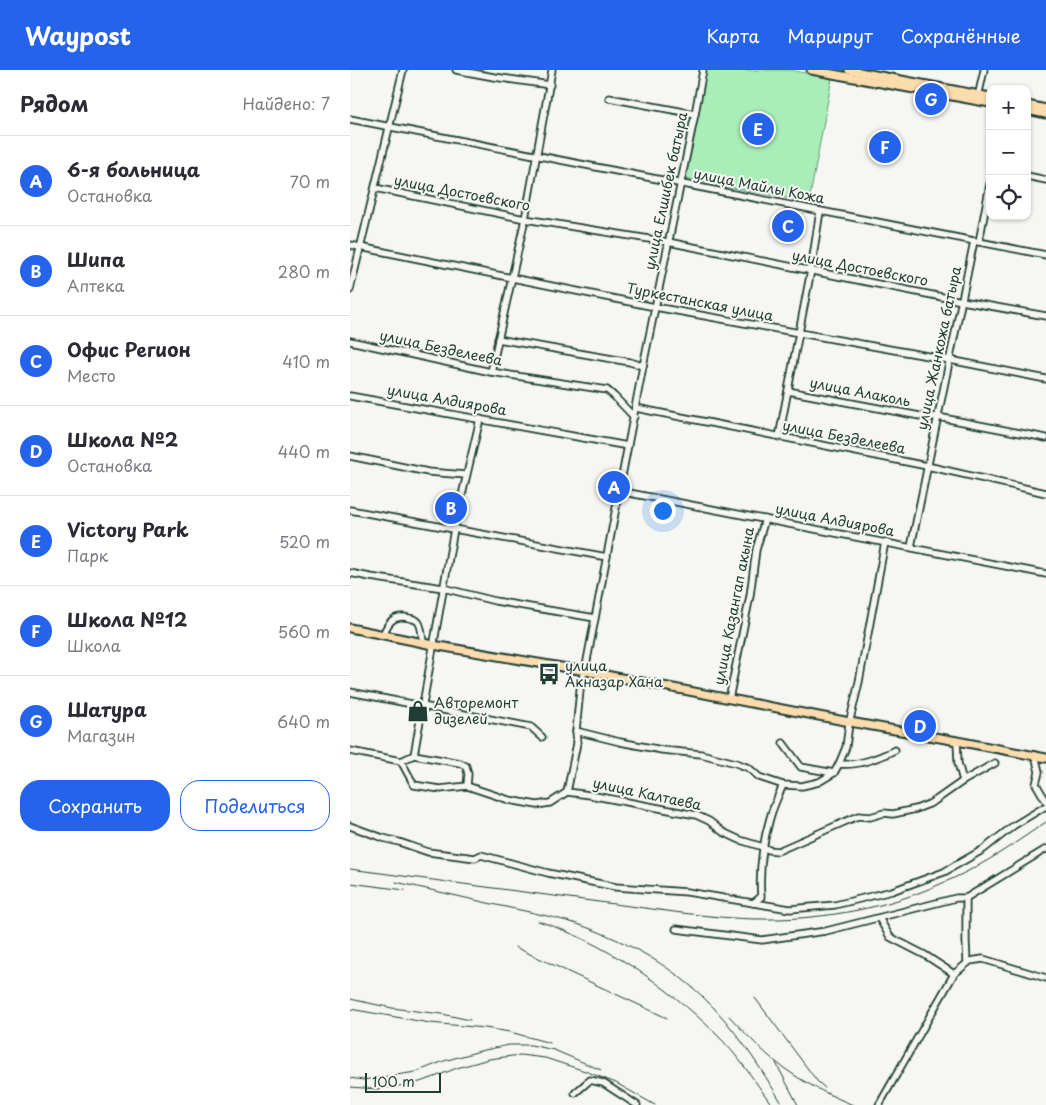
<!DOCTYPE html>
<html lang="ru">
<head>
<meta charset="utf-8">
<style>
  :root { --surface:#fff; --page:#f2f2f3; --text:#2b2b33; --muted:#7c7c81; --line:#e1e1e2; --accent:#2563eb }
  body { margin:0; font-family:"Playpen Sans",sans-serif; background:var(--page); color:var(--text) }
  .controls { position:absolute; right:15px; top:15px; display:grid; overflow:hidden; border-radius:10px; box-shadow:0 1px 4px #0004 }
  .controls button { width:45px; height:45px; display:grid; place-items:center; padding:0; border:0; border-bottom:1px solid var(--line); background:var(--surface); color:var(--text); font:25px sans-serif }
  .scale { position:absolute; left:15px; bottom:12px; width:76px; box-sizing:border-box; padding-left:5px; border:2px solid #1f3d34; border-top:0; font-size:14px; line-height:18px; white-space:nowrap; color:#1f3d34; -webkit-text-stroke:4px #f6f6f2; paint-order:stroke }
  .you { position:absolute; left:312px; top:440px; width:18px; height:18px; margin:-12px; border:4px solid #fff; border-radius:50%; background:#1a73e8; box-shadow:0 0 0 8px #1a73e833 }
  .badge { display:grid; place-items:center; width:32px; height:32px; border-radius:50%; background:var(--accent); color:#fff; font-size:16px; font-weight:700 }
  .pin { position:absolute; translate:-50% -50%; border:2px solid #fff; box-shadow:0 1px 5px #0006 }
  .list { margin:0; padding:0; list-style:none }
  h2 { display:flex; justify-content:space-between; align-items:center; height:65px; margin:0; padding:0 20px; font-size:21px }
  h2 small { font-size:16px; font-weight:400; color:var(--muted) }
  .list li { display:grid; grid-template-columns:32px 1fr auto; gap:15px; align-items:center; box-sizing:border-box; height:90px; padding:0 20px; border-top:1px solid var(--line) }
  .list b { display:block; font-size:19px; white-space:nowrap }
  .list p { margin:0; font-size:16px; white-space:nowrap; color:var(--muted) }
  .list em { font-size:16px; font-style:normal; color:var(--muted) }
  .actions { display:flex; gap:10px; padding:15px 20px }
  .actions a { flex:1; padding:11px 0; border:1px solid var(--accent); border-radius:20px; text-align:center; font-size:18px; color:var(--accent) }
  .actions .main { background:var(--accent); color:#fff }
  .icon { flex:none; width:28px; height:28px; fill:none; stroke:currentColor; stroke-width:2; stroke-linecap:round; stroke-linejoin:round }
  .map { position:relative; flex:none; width:696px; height:1035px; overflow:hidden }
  header { display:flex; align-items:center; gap:30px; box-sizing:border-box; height:70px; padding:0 25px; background:var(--accent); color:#fff }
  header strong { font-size:24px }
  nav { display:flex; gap:28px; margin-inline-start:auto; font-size:18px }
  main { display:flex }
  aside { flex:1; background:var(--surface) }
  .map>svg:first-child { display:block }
</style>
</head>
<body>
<header>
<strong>Waypost</strong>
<nav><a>Карта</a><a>Маршрут</a><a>Сохранённые</a></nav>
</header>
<main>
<aside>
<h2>Рядом<small>Найдено: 7</small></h2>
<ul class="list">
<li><span class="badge">A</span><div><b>6-я больница</b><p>Остановка</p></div><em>70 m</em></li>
<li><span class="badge">B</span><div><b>Шипа</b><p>Аптека</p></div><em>280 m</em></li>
<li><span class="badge">C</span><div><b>Офис Регион</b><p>Место</p></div><em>410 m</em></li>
<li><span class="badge">D</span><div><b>Школа №2</b><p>Остановка</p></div><em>440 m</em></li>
<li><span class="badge">E</span><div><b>Victory Park</b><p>Парк</p></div><em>520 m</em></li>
<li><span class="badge">F</span><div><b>Школа №12</b><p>Школа</p></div><em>560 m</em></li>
<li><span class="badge">G</span><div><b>Шатура</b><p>Магазин</p></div><em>640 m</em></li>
</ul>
<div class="actions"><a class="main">Сохранить</a><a>Поделиться</a></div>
</aside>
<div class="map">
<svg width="696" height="1035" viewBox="0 0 696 1035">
  <rect width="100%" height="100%" fill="#f6f6f2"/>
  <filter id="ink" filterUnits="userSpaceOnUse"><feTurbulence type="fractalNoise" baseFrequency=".02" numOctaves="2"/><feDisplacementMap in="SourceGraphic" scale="10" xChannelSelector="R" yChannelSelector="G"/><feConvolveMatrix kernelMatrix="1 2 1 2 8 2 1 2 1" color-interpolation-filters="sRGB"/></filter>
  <g filter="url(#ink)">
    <path fill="#a9eeb9" stroke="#649676" d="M355 0H440L482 8 459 132 334 109Z"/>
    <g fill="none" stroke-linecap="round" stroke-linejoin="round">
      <g stroke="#1f3d34" stroke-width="9">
        <g id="minor">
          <path d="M106 0 144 7 200 15"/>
          <path d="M628 27 634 0"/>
          <path d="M259 28 345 44"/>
          <path d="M0 49 696 185"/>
          <path d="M677 106 696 110"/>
          <path d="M25 118 175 149 318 172 612 231 696 246"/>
          <path d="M629 172 640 114"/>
          <path d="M0 175 305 237 600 290 696 309"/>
          <path d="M0 220 53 0"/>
          <path d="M148 269 280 292 293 296"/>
          <path d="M0 271 141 302 257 320 264 326 284 347"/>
          <path d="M141 302 175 149 202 0"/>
          <path d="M438 321 570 346 588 347 696 368"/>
          <path d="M0 326 278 376"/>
          <path d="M286 338 577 396 696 423"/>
          <path d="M429 367 461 200 470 141"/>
          <path d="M0 386 78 402 116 405"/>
          <path d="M269 421 696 504"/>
          <path d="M0 440 257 487"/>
          <path d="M561 477 624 171"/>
          <path d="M0 503 20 507 93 518 145 531 245 548"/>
          <path d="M33 565C38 552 44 544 59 548 63 549 67 549 69 553 72 558 72 567 73 572"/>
          <path d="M0 622 181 657 192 667"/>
          <path d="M379 629 400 526 406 480 415 449"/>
          <path d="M226 661 270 672 312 680 351 684 386 693 399 698 409 707 433 715 452 716 469 712 484 703 489 694 496 677 499 654 509 612 535 472"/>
          <path d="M433 673 451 697 484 703"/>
          <path d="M0 681 51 691 64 685 110 693 116 696 118 704 117 716 159 730 187 735 200 733 217 722 240 725 346 745 359 751 373 762 390 770 413 777 419 780 428 781 508 746 520 747 534 743 543 744 566 739 579 734 586 730 613 711 608 693 607 671"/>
          <path d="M64 685 104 459 130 349"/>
          <path d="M685 685 689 702 686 714 696 731"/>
          <path d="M51 691 64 715 90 719 117 716"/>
          <path d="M489 694C509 696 528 688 545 680"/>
          <path d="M613 711 645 693"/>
          <path d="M217 722 227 673 226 661 231 610 235 601 293 296 345 44 353 0"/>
          <path d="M0 756 33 768 49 772 78 782 125 788 131 785 198 803 266 817 337 822 440 839 485 835 542 821 594 802 634 779 663 756 696 736"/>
          <path d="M616 828V872L617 893"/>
          <path d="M403 833 411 827C409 802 413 772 420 748 423 737 428 726 433 715"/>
          <path d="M529 848 540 867 575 885 604 904"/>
          <path d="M326 859 412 870 476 861 606 828H616L696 779"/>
          <path d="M225 1023 240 1010 253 1013 287 1035"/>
          <path d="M529 1035 604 904 620 891 633 889 696 908"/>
        </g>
      </g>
      <g stroke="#1f3d34" stroke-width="11">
        <g id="major">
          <path d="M461 0 640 33"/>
          <path d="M499 0 640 27"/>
          <path d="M677 35 696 39"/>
          <path d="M677 40 696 44"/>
          <path d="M0 558 83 575 235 601 500 652 607 671 696 688"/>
        </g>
      </g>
      <use href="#minor" stroke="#f6f6f2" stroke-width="5.5"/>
      <use href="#major" stroke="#fcdcac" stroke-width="7"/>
      <g stroke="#1f3d34" stroke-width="1">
        <path d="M0 799 332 843C358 846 385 849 412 849 465 850 527 840 576 820 601 810 626 798 648 784 664 774 680 763 696 752"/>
        <path d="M46 812C78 819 110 827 142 834 169 840 197 845 224 853 270 868 316 892 352 926 385 957 410 997 433 1035"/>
        <path d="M0 813 55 820"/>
        <path d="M188 851C252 871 318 916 365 963 387 984 404 1010 422 1035"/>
        <path d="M165 877 317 948"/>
        <path d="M405 928 467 1011 475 1018"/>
        <path d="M0 929 42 938 66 941 92 944 120 950"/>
        <path d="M0 939 80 953 135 958 160 962 200 973"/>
        <path d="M379 946C398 966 418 988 441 1003 460 1016 482 1026 503 1035"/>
        <path d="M426 993 448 1035"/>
        <path d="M0 1008 13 1010 66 1002 94 991 130 981 159 975H181L204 980 251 1000"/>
        <path d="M0 1017 27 1019 63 1014 82 1008 107 998 139 989 170 985 195 988 235 1001 266 1013 305 1035"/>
      </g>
    </g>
  </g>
  <defs>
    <g id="bus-bare" transform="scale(1.725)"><path d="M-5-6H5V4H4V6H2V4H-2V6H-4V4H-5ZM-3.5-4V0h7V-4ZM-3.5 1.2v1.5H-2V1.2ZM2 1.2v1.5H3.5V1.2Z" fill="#1f3d34" stroke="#f6f6f2" stroke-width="2.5" paint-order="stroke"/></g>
    <g id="shop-bare" transform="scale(1.725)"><path d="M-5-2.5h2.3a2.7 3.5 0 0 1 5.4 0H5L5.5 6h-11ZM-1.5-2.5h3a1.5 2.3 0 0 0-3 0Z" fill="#1f3d34" stroke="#f6f6f2" stroke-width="2.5" paint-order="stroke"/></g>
  </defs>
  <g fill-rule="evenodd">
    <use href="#bus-bare" x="199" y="604"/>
    <use href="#shop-bare" x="68" y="641"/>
  </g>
  <g text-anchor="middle" stroke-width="4" stroke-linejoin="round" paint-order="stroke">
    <g font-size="14" fill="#1f3d34" stroke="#f6f6f2">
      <text transform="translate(409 116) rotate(11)" y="5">улица Майлы Кожа</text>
      <text transform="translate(316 121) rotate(-78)" y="5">улица Елшибек батыра</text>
      <text transform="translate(112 123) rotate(11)" y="5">улица Достоевского</text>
      <text transform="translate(510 198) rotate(11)" y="5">улица Достоевского</text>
      <text transform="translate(350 232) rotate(11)" y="5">Туркестанская улица</text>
      <text transform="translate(91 278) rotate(12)" y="5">улица Безделеева</text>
      <text transform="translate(589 278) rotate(-78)" y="5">улица Жанкожа батыра</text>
      <text transform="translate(510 322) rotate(11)" y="5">улица Алаколь</text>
      <text transform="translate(97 330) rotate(10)" y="5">улица Алдиярова</text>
      <text transform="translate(494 367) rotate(11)" y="5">улица Безделеева</text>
      <text transform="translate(485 450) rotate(11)" y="5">улица Алдиярова</text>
      <text transform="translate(384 536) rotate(-79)" y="5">улица Казангап акына</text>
      <text transform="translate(297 724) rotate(12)" y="5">улица Калтаева</text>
    </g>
    <g font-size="14" fill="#1f3d34" stroke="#f6f6f2" text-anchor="start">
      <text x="215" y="601">улица<tspan x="215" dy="16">Акназар Хана</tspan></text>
      <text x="84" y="638">Авторемонт<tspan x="84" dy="16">дизелей</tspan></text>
    </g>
  </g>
</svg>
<div class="controls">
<button>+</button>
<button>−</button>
<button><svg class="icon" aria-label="locate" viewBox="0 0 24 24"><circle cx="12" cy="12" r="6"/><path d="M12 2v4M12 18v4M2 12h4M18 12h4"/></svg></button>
</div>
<div class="scale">100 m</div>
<div class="you"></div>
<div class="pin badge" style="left:264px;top:417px">A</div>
<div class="pin badge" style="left:101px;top:438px">B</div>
<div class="pin badge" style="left:438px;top:156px">C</div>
<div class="pin badge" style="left:570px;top:656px">D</div>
<div class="pin badge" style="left:408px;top:59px">E</div>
<div class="pin badge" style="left:535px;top:77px">F</div>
<div class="pin badge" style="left:581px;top:29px">G</div>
</div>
</main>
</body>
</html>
